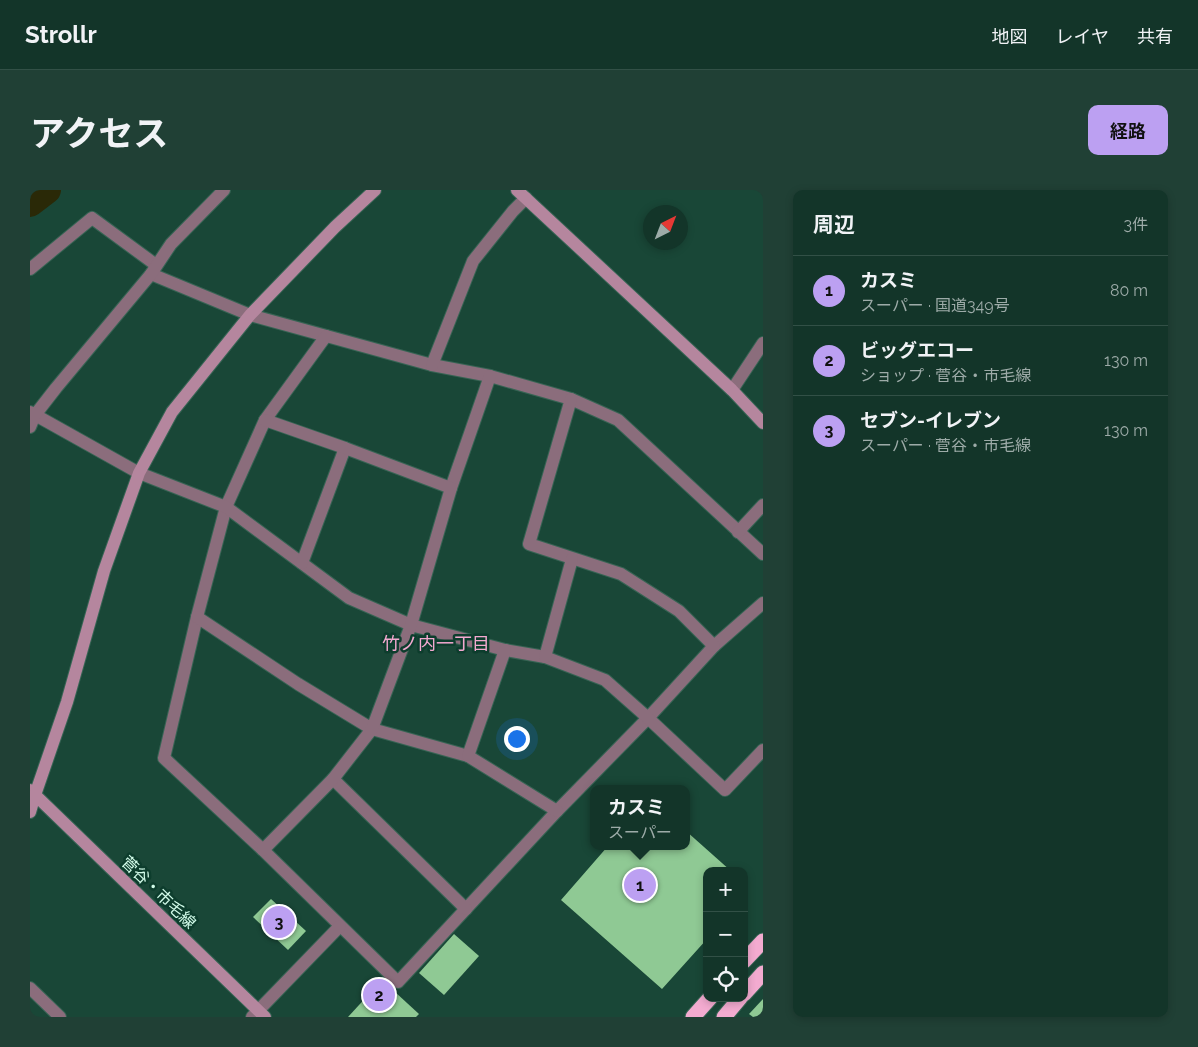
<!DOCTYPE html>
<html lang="ja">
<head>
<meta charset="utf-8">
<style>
  :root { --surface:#133529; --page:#204035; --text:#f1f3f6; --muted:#9daba8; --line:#325046; --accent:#bca0f2 }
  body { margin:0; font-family:Raleway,"Noto Sans JP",sans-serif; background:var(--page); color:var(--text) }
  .controls { position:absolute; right:15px; bottom:15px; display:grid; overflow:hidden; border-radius:10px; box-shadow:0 2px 8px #0003 }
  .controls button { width:45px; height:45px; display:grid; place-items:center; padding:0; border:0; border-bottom:1px solid var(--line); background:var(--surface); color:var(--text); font:25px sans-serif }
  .compass { position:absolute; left:613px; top:15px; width:45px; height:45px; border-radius:50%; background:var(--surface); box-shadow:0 2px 8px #0003; rotate:42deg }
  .you { position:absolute; left:486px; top:548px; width:18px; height:18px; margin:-12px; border:4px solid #fff; border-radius:50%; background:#1a73e8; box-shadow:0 0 0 8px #1a73e833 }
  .badge { display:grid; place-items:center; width:32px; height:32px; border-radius:50%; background:var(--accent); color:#111; font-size:16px; font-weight:700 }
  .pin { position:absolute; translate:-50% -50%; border:2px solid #fff; box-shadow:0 1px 5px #0006 }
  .popup { position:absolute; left:560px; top:595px; width:100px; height:65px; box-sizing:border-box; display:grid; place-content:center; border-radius:10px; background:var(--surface); filter:drop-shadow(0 1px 4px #0005); font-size:16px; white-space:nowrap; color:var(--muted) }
  .popup b { font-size:19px; color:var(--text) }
  .popup::after { content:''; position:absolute; left:50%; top:100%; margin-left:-10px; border:10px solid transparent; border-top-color:var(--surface) }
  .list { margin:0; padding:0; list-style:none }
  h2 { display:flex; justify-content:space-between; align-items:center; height:65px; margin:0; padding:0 20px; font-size:21px }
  h2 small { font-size:16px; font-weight:400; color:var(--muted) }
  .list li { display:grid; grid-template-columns:32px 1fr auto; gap:15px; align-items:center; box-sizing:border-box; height:70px; padding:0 20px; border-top:1px solid var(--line) }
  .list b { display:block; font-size:19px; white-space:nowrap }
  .list p { margin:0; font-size:16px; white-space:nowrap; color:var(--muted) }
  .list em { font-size:16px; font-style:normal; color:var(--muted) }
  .icon { flex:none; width:28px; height:28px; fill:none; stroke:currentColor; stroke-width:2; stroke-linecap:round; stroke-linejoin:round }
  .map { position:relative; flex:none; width:733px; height:827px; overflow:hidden; border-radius:10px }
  header { display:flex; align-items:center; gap:30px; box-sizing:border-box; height:70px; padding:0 25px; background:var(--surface); border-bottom:1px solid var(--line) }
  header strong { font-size:24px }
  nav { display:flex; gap:28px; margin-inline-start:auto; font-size:18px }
  .intro { display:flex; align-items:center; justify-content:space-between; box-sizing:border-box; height:120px; padding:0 30px }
  h1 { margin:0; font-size:35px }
  .button { padding:12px 22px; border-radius:10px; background:var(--accent); color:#111; font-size:18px; font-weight:700 }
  main { display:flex; gap:30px; padding:0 30px }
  aside { flex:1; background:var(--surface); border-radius:10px; box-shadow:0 2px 8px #0003 }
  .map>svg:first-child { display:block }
</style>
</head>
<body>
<header>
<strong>Strollr</strong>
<nav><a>地図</a><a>レイヤ</a><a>共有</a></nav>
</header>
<div class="intro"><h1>アクセス</h1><a class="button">経路</a></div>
<main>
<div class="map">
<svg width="733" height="827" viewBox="0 0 733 827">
  <rect width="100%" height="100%" fill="#194737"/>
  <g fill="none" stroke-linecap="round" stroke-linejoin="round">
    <path stroke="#2a2907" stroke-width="28" d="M0 13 17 0"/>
  </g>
  <g fill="#8fc994">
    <path d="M656 641 701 681H677V749L632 799 531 710 578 656H656Z"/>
    <path d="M241 709 276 741 258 760 223 727Z"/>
    <path d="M424 744 449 766 414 805 389 783Z"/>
    <path d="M352 790 389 824 386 827H318Z"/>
    <path d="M733 809V827H723L719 824Z"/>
  </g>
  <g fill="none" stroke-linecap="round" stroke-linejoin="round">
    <g stroke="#376454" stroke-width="14">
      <g id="street">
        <path d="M0 79 62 28 126 75"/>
        <path d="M121 84 220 125 402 175 460 186 541 209 588 230 733 364"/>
        <path d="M296 146 235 230 196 317 167 427 134 568 233 660 368 792 527 621 618 528 684 456 733 413"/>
        <path d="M402 175 443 71 483 21 496 8"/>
        <path d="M702 200 733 153"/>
        <path d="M541 209 499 354 591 384 649 421 684 456"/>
        <path d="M0 222 109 283 196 317 319 408 381 435 475 460 515 467 575 490 618 528 695 600 733 560"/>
        <path d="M0 237 5 225 26 198 121 84 141 54 194 0"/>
        <path d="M421 298 460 186"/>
        <path d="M708 342 733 315"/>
        <path d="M272 373 315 258"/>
        <path d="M167 427 268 494 342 539 438 566 527 621"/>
        <path d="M515 467 542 369"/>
        <path d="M438 566 475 460"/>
        <path d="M303 589 436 719"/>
        <path d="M233 660 303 589 342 539 381 435 421 298 315 258 235 230"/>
        <path d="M0 798 30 827"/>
        <path d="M222 827 310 736"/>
      </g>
    </g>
    <g stroke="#376454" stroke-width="14">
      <g id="secondary">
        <path d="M487 0 702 200 733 233"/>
        <path d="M0 600 235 827"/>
        <path d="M0 622 5 605 37 512 74 381 109 283 142 222 220 125 305 37 345 0"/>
      </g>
    </g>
    <g stroke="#376454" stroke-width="17">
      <g id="highway">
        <path d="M714 771 733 751"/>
        <path d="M714 804 733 783"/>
        <path d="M663 827 680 808"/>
        <path d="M694 827 710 808"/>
      </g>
    </g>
    <use href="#street" stroke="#8b6d7c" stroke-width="12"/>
    <use href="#secondary" stroke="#b5869e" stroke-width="12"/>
    <use href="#highway" stroke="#f3abd0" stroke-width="15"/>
  </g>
  <g text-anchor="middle" stroke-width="5" stroke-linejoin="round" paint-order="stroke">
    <g font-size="16" fill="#d3fcea" stroke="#0d3d2d">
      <text transform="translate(129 702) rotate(44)" y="6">菅谷・市毛線</text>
    </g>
    <g font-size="18" fill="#f3a9d0" stroke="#0d3d2d">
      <text x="406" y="460">竹ノ内一丁目</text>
    </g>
  </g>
</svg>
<div class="controls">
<button>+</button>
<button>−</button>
<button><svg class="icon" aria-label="locate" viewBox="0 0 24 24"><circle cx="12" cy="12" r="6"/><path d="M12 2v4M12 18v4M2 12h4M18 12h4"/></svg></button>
</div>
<svg class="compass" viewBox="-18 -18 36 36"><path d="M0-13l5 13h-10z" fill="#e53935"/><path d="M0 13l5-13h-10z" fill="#9daba8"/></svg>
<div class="you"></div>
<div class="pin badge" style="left:610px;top:695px">1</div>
<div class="popup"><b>カスミ</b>スーパー</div>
<div class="pin badge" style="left:349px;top:805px">2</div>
<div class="pin badge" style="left:249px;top:732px">3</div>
</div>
<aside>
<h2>周辺<small>3件</small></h2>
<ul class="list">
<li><span class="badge">1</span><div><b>カスミ</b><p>スーパー · 国道349号</p></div><em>80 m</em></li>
<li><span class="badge">2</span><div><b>ビッグエコー</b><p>ショップ · 菅谷・市毛線</p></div><em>130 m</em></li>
<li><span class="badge">3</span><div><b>セブン-イレブン</b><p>スーパー · 菅谷・市毛線</p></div><em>130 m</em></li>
</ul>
</aside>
</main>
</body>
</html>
